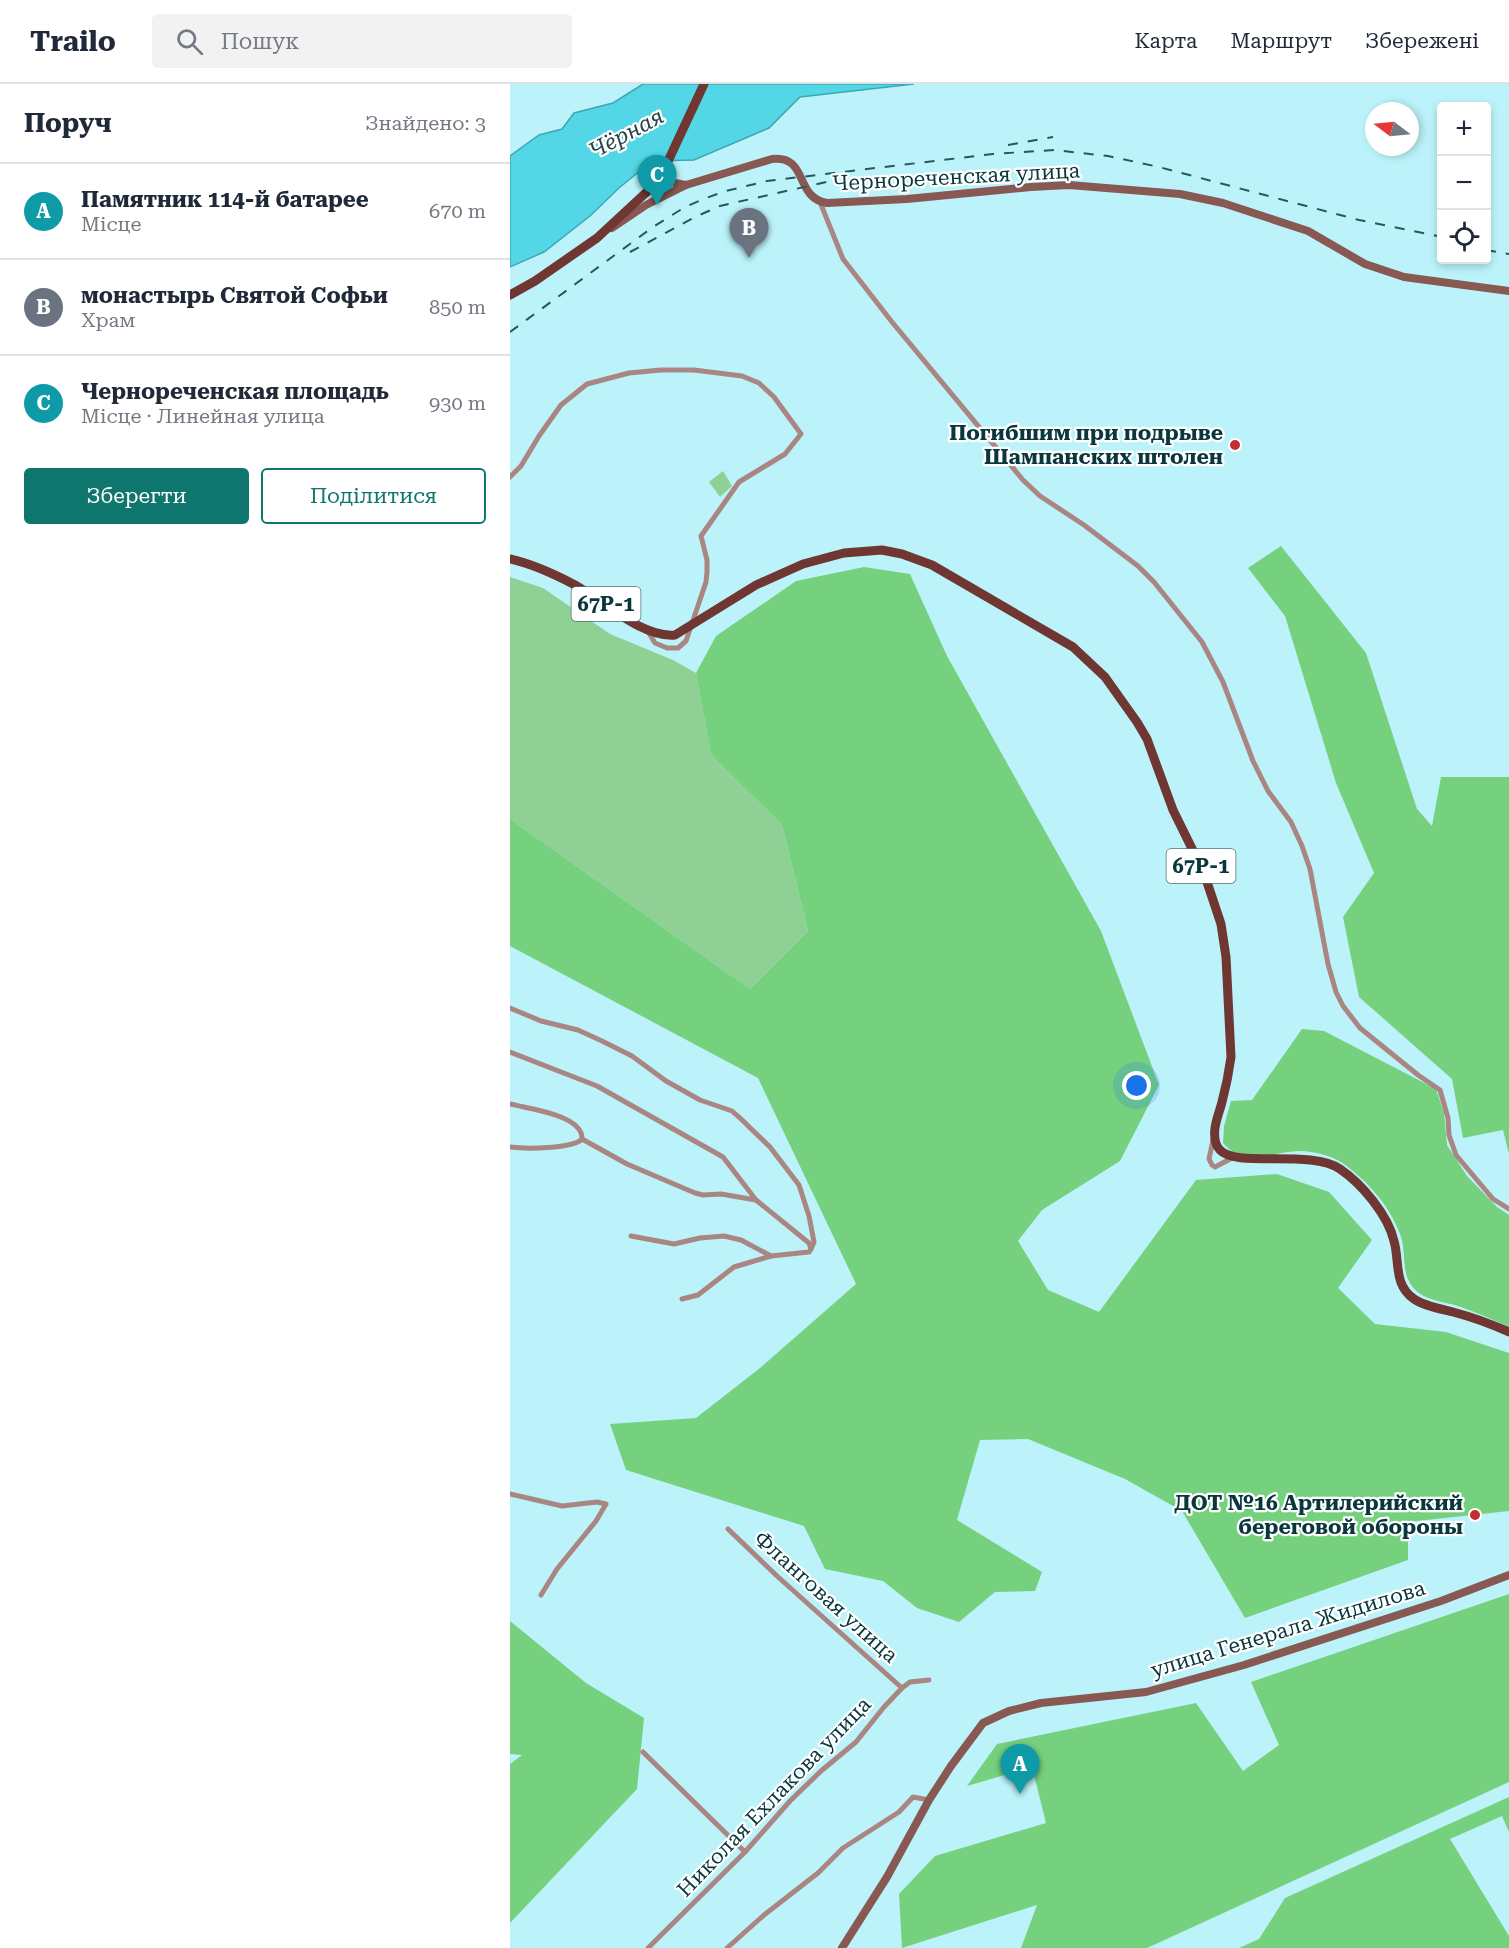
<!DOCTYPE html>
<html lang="uk">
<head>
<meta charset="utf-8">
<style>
  :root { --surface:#fff; --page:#f2f2f3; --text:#1f2937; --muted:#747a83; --line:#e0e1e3; --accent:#0f766e }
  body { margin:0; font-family:"Roboto Serif",serif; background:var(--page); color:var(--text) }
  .controls { position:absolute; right:18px; top:18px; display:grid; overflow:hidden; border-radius:6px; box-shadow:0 3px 9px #0003 }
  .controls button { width:54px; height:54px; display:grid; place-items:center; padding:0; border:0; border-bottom:2px solid var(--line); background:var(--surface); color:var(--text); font:30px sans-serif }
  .compass { position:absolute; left:855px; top:18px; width:54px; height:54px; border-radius:50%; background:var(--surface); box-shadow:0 3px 9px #0003; rotate:286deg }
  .you { position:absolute; left:627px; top:1002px; width:21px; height:21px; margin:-15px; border:4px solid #fff; border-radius:50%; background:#1a73e8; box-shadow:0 0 0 9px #1a73e833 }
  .badge { display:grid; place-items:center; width:39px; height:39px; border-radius:50%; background:var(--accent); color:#fff; font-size:20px; font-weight:700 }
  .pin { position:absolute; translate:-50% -50px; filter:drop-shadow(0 2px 3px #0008) }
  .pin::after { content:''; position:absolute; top:32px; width:21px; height:18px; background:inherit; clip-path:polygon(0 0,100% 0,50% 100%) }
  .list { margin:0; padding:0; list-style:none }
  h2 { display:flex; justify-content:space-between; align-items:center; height:78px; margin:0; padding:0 24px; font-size:26px }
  h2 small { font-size:20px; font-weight:400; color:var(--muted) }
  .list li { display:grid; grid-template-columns:39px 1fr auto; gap:18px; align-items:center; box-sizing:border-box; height:96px; padding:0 24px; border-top:2px solid var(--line) }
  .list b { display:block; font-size:22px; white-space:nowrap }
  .list p { margin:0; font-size:20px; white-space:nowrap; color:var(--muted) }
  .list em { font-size:20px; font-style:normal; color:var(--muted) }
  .actions { display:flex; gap:12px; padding:18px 24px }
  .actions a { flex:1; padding:14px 0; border:2px solid var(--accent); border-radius:6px; text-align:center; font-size:21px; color:var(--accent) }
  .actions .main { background:var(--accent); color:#fff }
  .icon { flex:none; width:33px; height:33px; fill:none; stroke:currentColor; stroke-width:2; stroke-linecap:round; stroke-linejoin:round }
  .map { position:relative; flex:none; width:999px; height:1864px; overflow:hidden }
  header { display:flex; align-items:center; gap:36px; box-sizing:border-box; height:84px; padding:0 30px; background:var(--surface); border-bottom:2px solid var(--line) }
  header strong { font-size:28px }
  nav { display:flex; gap:33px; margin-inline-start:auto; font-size:21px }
  .search { width:420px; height:54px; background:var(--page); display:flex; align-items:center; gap:15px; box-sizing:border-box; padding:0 21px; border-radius:6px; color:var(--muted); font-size:22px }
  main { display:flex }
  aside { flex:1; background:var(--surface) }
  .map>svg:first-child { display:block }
</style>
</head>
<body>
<header>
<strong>Trailo</strong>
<div class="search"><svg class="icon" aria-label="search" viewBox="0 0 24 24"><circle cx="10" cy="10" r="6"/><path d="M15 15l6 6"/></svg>Пошук</div>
<nav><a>Карта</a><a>Маршрут</a><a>Збережені</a></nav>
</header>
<main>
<aside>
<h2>Поруч<small>Знайдено: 3</small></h2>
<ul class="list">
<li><span class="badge" style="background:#0f9aa8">A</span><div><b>Памятник 114-й батарее</b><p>Місце</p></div><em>670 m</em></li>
<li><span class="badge" style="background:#6b7280">B</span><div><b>монастырь Святой Софьи</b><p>Храм</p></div><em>850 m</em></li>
<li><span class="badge" style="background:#0f9aa8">C</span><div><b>Чернореченская площадь</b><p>Місце · Линейная улица</p></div><em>930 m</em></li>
</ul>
<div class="actions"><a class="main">Зберегти</a><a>Поділитися</a></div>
</aside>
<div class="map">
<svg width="999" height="1864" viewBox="0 0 999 1864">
  <rect width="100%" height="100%" fill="#bcf3fa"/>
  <g fill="#8fd194">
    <path d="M213 387 222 402 210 413 199 398Z"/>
    <path d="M0 493 33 504 100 550 163 576 186 589 201 671 272 741 298 847 240 905 0 735Z"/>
  </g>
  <g fill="#76d17f">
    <path d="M771 462 856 569 907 725 922 742 931 693H999V1070L993 1046 953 1054 942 995 849 913 833 833 864 789 826 699 775 532 738 484Z"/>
    <path d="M354 483 400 490 437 572 591 847 649 1001 610 1077 532 1126 508 1157 538 1206 589 1228 686 1096 767 1090 819 1108 862 1156 828 1204 865 1240 936 1248 999 1269V1427L898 1438V1476L735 1534 672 1427 615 1395 518 1355 470 1356 447 1436 532 1488 525 1507 485 1508 449 1538 407 1524 373 1497 315 1485 294 1442 116 1386 100 1340 186 1334 250 1284 346 1200 248 994 0 862V735L240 905 298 847 272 741 201 671 186 589 206 552 286 497Z"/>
    <path d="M792 945 814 947 926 1005 934 1029 937 1061 957 1092 987 1123 999 1131V1243C982 1235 965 1228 948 1222 935 1218 920 1217 909 1209 888 1193 898 1170 890 1150 879 1121 858 1098 834 1080 823 1072 803 1067 790 1067 762 1067 735 1085 713 1059L714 1042 721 1017 742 1016Z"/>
    <path d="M999 1510V1698L637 1864H511L527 1821 392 1864 389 1810 425 1772 536 1739 522 1683 457 1702 487 1660 686 1619 733 1687 769 1661 741 1598Z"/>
    <path d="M0 1537 76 1599 134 1634 127 1705 0 1839V1680L12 1671 0 1670Z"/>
    <path d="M999 1713V1748L992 1732 940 1755 999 1852V1864H729L749 1855 775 1814Z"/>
  </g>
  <path fill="#53d7e6" stroke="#3da7b3" stroke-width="1.5" d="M133 0H404L290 13 259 44 184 76 142 77 109 104 80 132 34 168 0 183V72L29 51 52 45 64 29 103 19Z"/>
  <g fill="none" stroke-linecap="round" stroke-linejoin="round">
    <g stroke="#a98682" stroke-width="5">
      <path d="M310 118 333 175 382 238 513 396 530 412 574 441 628 482 644 498 692 558 713 598 743 677 758 707 781 738 792 762 800 785 818 880 826 908 833 922 850 944 908 991 930 1006 938 1034 939 1051 946 1071 983 1115 999 1125"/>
      <path d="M0 393 11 382 29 352 51 321 77 300 119 289 151 286H184L232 292 249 299 264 313 291 350 275 370 229 398 191 452 197 476V488L196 498 176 557 168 564H157L145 559 137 546"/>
      <path d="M0 924 31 937 68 946 92 957 122 972 156 997 190 1016 222 1027 231 1035 260 1063 289 1101 299 1132 304 1158 301 1165"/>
      <path d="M0 968 87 1002 213 1073 246 1116 299 1159 301 1165 299 1168 261 1172 231 1156 214 1152 190 1154 164 1160 121 1152"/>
      <path d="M0 1020C19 1025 73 1031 72 1055L117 1080 185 1109 193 1111 211 1110 246 1116"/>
      <path d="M703 1056 699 1075 702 1081 705 1083 724 1073"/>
      <path d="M0 1063C15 1065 63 1065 72 1055"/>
      <path d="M172 1215 188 1211 224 1183 261 1172"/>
      <path d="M0 1410 52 1422 87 1418 96 1420 86 1437 47 1485 31 1511"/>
      <path d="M218 1445 267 1492 392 1604"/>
      <path d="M133 1668 235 1768"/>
      <path d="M138 1864 235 1768 280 1717 311 1687 346 1658 374 1623 392 1604 400 1598 419 1596"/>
      <path d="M217 1864 254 1831 308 1789 333 1764 389 1728 403 1713 419 1716"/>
    </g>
    <g stroke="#885853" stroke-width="8">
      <path d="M152 90 165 99 176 101 262 75C299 71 284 114 317 119L397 115 521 103 559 101 670 110 713 119 798 147 855 180 894 193 999 207"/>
      <path d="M102 144 136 121 176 101"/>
      <path d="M332 1864 377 1793 419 1716 441 1682 473 1639 499 1627 531 1619 636 1608 734 1581 931 1517 999 1491"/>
    </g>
    <g stroke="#6f3632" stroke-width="9">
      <path d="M0 211 25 197 87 154 141 104 152 90 194 0"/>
      <path d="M0 475C23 480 44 490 65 501 93 517 132 554 165 551L246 501 293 480 334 469 372 466 392 470 422 481 563 563 595 593 627 638 637 655 663 726 694 789 711 840 716 873 721 973C719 988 716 1003 712 1018 710 1026 706 1036 705 1044 704 1052 705 1061 710 1066 726 1084 801 1065 830 1085 852 1100 878 1131 884 1157 890 1178 883 1200 904 1215 914 1222 931 1225 943 1228 962 1233 981 1240 999 1248"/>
    </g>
    <g stroke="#27575c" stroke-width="2" stroke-dasharray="10 10" stroke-linecap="butt">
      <path d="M498 61 543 53"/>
      <path d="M976 166 999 170"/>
      <path d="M120 168 185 133 210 122 325 96"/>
      <path d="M0 248 143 143 175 123 196 114 216 107 257 97 483 70 544 66 598 72 649 83 849 136 932 153"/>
    </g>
  </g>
  <g fill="#bf302f" stroke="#fff" stroke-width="2">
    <circle cx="725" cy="361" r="6"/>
    <circle cx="965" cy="1431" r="6"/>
  </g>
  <g text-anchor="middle" stroke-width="4.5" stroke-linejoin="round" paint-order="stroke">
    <g fill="#fff" stroke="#537376" stroke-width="1.5">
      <rect x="61.5" y="503" width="69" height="34" rx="4.5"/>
      <rect x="656.5" y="765" width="69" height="34" rx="4.5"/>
    </g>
    <g font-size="20" font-weight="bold" fill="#09373c">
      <text x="96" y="527">67Р-1</text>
      <text x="691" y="789">67Р-1</text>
    </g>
    <g font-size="21" fill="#09373c" stroke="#fff">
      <text transform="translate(446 93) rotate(-3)" y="7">Чернореченская улица</text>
      <text transform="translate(316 1513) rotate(42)" y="7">Фланговая улица</text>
      <text transform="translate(778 1545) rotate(-17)" y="7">улица Генерала Жидилова</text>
      <text transform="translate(264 1713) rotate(-46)" y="7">Николая Ехлакова улица</text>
    </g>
    <g font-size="21" font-weight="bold" fill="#09373c" stroke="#fff" text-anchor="end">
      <text x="713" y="356">Погибшим при подрыве<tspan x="713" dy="24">Шампанских штолен</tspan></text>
      <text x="953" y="1426">ДОТ №16 Артилерийский<tspan x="953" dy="24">береговой обороны</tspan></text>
    </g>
    <g font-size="22" font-style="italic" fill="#264246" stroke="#fff">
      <text transform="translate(116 49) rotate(-28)" y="8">Чёрная</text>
    </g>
  </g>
</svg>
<div class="controls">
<button>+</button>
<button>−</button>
<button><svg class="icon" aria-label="locate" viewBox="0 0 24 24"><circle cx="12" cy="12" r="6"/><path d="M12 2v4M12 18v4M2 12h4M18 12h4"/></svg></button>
</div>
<svg class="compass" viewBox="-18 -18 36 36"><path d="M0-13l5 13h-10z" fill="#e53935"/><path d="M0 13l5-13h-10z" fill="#747a83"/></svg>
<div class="you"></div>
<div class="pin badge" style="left:510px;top:1710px;background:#0f9aa8">A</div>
<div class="pin badge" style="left:239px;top:174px;background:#6b7280">B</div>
<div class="pin badge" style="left:147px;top:121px;background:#0f9aa8">C</div>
</div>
</main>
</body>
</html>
